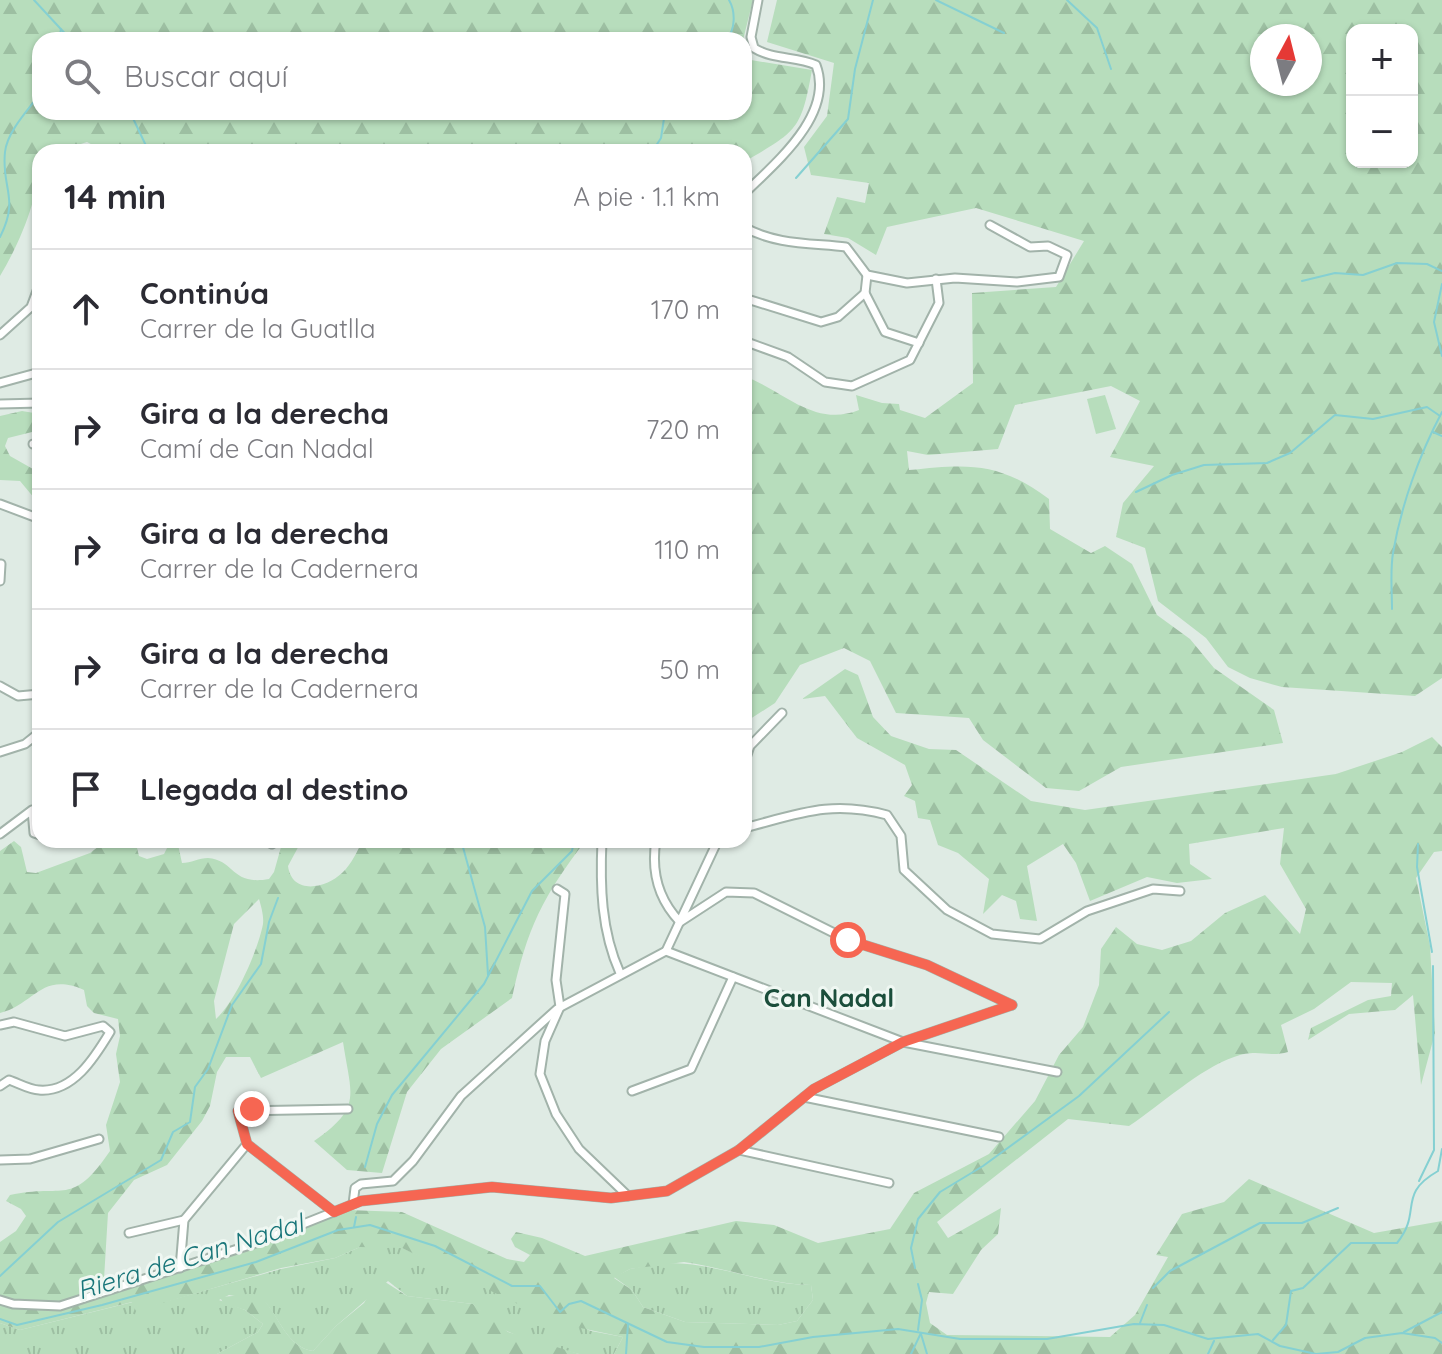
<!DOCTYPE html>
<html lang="es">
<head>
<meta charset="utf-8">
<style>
  :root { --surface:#fff; --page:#f7f7f7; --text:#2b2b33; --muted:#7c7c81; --line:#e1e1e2 }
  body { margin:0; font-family:Quicksand,sans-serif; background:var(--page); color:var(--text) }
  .controls { position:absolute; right:24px; top:24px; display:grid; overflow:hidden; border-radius:16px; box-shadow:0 2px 6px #0004 }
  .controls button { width:72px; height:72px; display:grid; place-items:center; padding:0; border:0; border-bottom:2px solid var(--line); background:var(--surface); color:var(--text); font:40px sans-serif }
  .compass { position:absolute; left:1250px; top:24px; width:72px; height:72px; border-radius:50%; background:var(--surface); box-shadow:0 2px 6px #0004; rotate:7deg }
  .stop { position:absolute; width:24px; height:24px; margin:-18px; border:6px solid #f66652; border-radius:50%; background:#fff }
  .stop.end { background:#f66652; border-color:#fff; box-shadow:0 2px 8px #0008 }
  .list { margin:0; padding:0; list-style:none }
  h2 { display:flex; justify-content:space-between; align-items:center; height:104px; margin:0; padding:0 32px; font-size:34px }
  h2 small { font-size:26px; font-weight:400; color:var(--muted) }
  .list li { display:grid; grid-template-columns:52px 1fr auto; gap:24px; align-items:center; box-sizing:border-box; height:120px; padding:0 32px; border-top:2px solid var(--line) }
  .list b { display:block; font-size:30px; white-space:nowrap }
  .list p { margin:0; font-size:26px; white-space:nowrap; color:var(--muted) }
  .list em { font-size:26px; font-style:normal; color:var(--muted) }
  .icon { flex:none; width:44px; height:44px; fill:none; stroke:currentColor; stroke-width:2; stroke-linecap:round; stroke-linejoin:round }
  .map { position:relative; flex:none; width:1442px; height:1354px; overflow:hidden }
  .search { position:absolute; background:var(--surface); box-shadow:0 2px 6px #0004; left:32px; top:32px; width:720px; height:88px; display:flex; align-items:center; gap:20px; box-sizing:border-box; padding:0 28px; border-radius:24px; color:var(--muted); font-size:30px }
  .panel { position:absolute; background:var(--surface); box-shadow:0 2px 6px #0004; left:32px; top:144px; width:720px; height:704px; border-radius:24px }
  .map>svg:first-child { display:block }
</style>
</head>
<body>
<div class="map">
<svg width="1442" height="1354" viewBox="0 0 1442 1354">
  <defs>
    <pattern id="grass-tufts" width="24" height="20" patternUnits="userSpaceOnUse" patternTransform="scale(2)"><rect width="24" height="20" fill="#b7ddbc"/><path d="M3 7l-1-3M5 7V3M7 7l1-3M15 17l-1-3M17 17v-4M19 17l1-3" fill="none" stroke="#9dbfa2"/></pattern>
    <pattern id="forest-firs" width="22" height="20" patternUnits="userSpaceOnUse" patternTransform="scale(2)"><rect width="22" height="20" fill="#b7ddbc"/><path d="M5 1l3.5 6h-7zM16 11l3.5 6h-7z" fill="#9dbfa2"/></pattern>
  </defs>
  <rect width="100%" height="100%" fill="#dfebe4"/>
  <g fill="url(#grass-tufts)">
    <path d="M385 1245 402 1248 591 1331 623 1337 614 1354H579L531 1342 498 1327 473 1304 407 1296 388 1281 336 1326 313 1351C287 1347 280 1318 264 1301L229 1295 219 1300 245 1310 263 1324 258 1332 217 1354H0V1323L20 1330 133 1302 136 1310 281 1269 335 1258 360 1247Z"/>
    <path d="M662 1263C714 1261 760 1285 811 1285L813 1300 797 1321 778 1325 685 1322 643 1307 632 1290 614 1277 630 1269Z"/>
  </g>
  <g fill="url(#forest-firs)" fill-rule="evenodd">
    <path d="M0 0H753L743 40H40V112H744V55L751 60 812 70C801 131 797 131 744 162V152H106L87 142 56 152H40C40 195 22 239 0 276Z"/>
    <path d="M777 0H1442V678L1415 696 1282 687 1250 678 1228 667 1206 638 1158 601 1145 548 1116 537 1123 503 1154 466 1110 457 1140 401 1111 386 1015 405 998 449 928 455 907 451 909 470C968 464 998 461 1049 499L1050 529 1091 553 1105 546 1132 564 1157 615 1190 639 1214 668 1274 710 1283 743 1121 767 1079 791 1046 788 983 740 969 718 896 713 870 661 844 648 800 665 775 703 744 723V376C783 390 814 428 859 410L856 395 882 403 899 404 900 410 925 418 973 383 972 293 1056 287 1084 241 976 208 887 227 876 255 848 238 824 234 837 197 865 203 869 183 811 175 804 147 827 116 834 63 767 42ZM1352 30H1412V162H1352ZM1262 36H1310V84H1262Z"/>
    <path d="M22 411 40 414V430L8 438 5 446 10 456 40 473V505L20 481 0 480V416Z"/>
    <path d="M845 669 858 675 873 717 891 736 929 749 956 750 1031 801 1085 810 1336 774 1402 752 1432 737 1442 747V851L1434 852 1416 878 1430 946 1435 1033 1421 1085 1413 995 1395 1010 1349 1014 1308 1040 1311 1028 1368 1000 1391 996 1392 983 1351 982 1314 1009 1281 1025 1288 1052C1268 1058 1258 1048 1234 1057 1199 1069 1161 1105 1129 1126L1068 1119 937 1222 948 1238 1001 1208 998 1234 981 1250 953 1294 929 1292 926 1303 930 1323 947 1335 1110 1337 1135 1315 1168 1257 1156 1255 1182 1214 1224 1202 1249 1179 1374 1233 1442 1221V1354H614L623 1337 557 1323 402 1248 360 1247 335 1258 281 1268 136 1311 132 1302 20 1330 0 1323V1242L16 1231 26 1216 21 1209 6 1201 10 1195C65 1183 71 1208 110 1151L106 1125 120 1082 116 1054 120 1036 118 1019 94 1013 87 1006 84 990C41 971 34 1005 0 1013V851L14 841 21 847 27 872 36 873 90 853 107 840H135L139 856 147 859 164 854 171 840H177L182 863C191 863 199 858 208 858 235 860 231 886 269 879L274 872 283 840H302L288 866C292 895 325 889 342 873 352 864 357 851 363 840H586C543 896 527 928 512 998L441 1049 407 1092 382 1173 347 1170 314 1141C363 1107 351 1096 343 1042L261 1078 250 1057H226L217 1072 210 1106 202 1121 167 1165 134 1180 108 1213 104 1279 108 1287 118 1290 263 1244 348 1210 402 1212 507 1259 524 1262 530 1255 515 1247 511 1239 516 1232 542 1238 585 1256 736 1221 774 1225 818 1243 890 1229 914 1193 989 1154 1035 1101 1059 1055 1083 1027 1099 985 1101 949 1116 927 1137 944 1162 950 1191 941 1225 913 1265 895 1300 934 1306 909 1280 864 1284 828 1189 844 1190 864 1212 879 1177 883 1147 877 1090 901 1076 863 1063 844 1027 866 1037 921 1020 919 1016 901 1002 895 983 914 989 879 958 853 938 845 930 820 918 818 915 801 904 796 912 785 905 765 857 738 825 696 802 699ZM259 899C261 906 264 916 263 924 258 950 236 1001 216 1019L214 1001 234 924ZM684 1262C727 1268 767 1284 811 1285L813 1300 797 1321 778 1325 685 1322 643 1307 632 1290 614 1278 630 1269Z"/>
    <path d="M379 1278 407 1296 473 1304 508 1332 579 1354H217L258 1332 263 1324 245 1310 223 1303 220 1297 244 1295 264 1300C280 1318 287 1347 313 1351L336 1326 364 1303Z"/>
  </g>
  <path fill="#b7ddbc" d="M1105 395 1116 429 1096 434 1087 399Z"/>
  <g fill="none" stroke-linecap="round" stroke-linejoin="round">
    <g stroke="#85d0d2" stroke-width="2">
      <path d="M34 0 71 40"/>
      <path d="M936 0 1004 33"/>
      <path d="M1067 0 1097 28 1111 69"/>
      <path d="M59 40 61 29"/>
      <path d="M727 40C735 29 736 12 729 0"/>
      <path d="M130 112 149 152"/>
      <path d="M652 152 661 138 665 112"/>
      <path d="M796 178 848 119 855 69 873 0"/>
      <path d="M0 237C20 198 1 188 5 152 7 132 28 110 40 94"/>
      <path d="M1302 281 1335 273 1363 275 1397 263 1427 264 1442 271"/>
      <path d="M1442 284 1434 322 1442 356"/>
      <path d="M1433 432 1442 436"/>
      <path d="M1136 492 1172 475 1204 465 1267 463 1290 453 1335 415 1373 419 1427 407 1440 416"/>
      <path d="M1392 609C1392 591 1390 571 1393 553 1401 506 1419 455 1442 412"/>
      <path d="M461 840 485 927 488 975"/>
      <path d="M1418 844 1417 867 1432 952"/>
      <path d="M365 1167 377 1124 392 1095 484 984 532 891 572 851 574 840"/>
      <path d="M1419 1181 1434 1150 1433 966"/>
      <path d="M354 1227 356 1217"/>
      <path d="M915 1268 911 1248 918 1219 940 1192 983 1166 1079 1096 1169 1012"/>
      <path d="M0 1276 58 1222 161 1160 173 1132 190 1122 195 1087 208 1069 232 1005 261 964 269 922 278 898"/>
      <path d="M918 1284 922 1300 918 1330"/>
      <path d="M1153 1288 1170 1271 1260 1223H1302L1338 1208"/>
      <path d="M0 1319 17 1325 102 1305 256 1262 338 1230 370 1225 435 1246 512 1286H540L560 1312 569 1304 581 1301 667 1342 704 1347H759L813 1337 898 1329 960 1339H1047L1134 1324 1164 1325 1208 1339 1258 1334 1280 1346 1316 1354 1338 1352 1365 1338 1402 1333 1435 1338 1442 1343"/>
      <path d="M1140 1323 1147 1305"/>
      <path d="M1404 1332 1442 1312"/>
      <path d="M921 1334 927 1354"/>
      <path d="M1273 1340 1286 1325 1291 1291 1303 1288 1351 1243H1397C1423 1211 1396 1195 1438 1171L1442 1149"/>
      <path d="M626 1354 628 1324"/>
      <path d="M911 1354 921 1333"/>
      <path d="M1208 1354 1214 1341"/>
    </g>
    <g stroke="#a2b3aa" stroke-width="11">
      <g id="street">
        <path d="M744 194C774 164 835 115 816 65 796 56 773 60 754 48L751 37 758 0"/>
        <path d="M744 227C775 245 812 243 846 247L867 275 907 283 955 278 1017 282 1059 277 1067 255 1048 246 1030 247 990 225"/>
        <path d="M867 275 865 293 885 332 919 343"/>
        <path d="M744 298 821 322 838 317 865 293"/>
        <path d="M0 335 31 307 40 283"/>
        <path d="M744 341 788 357 825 382 852 386 910 360 939 303 936 279"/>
        <path d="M0 383 40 372"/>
        <path d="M0 404 40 403"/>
        <path d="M33 444H40"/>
        <path d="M0 504 40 519"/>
        <path d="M0 581 1 564"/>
        <path d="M0 686 18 696 40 694"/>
        <path d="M0 752 25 744 40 732"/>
        <path d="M744 764 750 746 782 713"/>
        <path d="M744 828C799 814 830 800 887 815L901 836 904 870 947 910 992 934 1040 939 1087 911 1153 889 1180 891"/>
        <path d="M0 834 32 810 34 833 40 835"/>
        <path d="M264 840 272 844"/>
        <path d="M602 840C600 885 601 931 620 973"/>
        <path d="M656 840C651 871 658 899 680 922L726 892 754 893 848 940 927 965 1012 1005"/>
        <path d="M214 841V840"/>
        <path d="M557 889 565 894 556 980 560 1007 545 1041 540 1074 556 1114 579 1149 628 1196"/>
        <path d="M666 951 903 1042 1057 1072"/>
        <path d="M0 1025 14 1022 65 1036 103 1026 110 1032C95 1057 73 1093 39 1090 30 1090 18 1083 9 1080L0 1086"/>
        <path d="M632 1091 691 1069 733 977"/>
        <path d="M804 1097 999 1137"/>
        <path d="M739 1150 889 1183"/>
        <path d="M0 1160 30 1159 99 1139"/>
        <path d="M353 1204 355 1188 361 1184 393 1181 413 1161 461 1096 557 1009 666 951 718 840"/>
        <path d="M334 1212 247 1144 238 1111 348 1109"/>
        <path d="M129 1233 184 1220"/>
        <path d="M180 1268 184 1220 247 1144"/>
        <path d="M0 1300 13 1304 60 1306 253 1244 361 1201 492 1187 611 1198 667 1191 739 1150 814 1089 903 1042 1012 1005"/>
      </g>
    </g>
    <use href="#street" stroke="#fff" stroke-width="7"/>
  </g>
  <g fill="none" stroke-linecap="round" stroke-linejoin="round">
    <path stroke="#f66652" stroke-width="10" d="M252 1109 238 1111 247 1144 334 1212 361 1201 492 1187 611 1198 667 1191 739 1150 814 1089 903 1042 1012 1005 927 965 848 940"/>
  </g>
  <g text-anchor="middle" stroke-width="6" stroke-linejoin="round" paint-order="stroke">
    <g font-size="26" font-weight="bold" fill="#1b4e3b" stroke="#eff7f2">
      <text x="829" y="1007">Can Nadal</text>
    </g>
    <g font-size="26" font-style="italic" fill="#187579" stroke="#eff7f2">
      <text transform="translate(190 1257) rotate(-17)" y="9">Riera de Can Nadal</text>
    </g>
  </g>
</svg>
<div class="controls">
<button>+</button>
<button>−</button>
</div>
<svg class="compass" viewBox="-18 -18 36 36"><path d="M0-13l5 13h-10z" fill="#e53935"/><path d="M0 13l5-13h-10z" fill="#7c7c81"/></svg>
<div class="stop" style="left:848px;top:940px"></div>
<div class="stop end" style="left:252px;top:1109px"></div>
<div class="search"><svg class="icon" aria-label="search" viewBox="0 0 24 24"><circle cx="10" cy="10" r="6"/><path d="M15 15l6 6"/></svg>Buscar aquí</div>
<section class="panel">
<h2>14 min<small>A pie · 1.1 km</small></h2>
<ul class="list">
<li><svg class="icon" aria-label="ahead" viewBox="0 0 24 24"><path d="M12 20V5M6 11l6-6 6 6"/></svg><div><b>Continúa</b><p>Carrer de la Guatlla</p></div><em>170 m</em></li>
<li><svg class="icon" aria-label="right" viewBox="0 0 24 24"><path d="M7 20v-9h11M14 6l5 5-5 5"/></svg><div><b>Gira a la derecha</b><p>Camí de Can Nadal</p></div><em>720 m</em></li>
<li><svg class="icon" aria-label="right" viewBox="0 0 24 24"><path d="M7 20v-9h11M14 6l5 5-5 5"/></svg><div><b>Gira a la derecha</b><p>Carrer de la Cadernera</p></div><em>110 m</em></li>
<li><svg class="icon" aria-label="right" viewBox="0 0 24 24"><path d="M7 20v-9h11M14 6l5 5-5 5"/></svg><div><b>Gira a la derecha</b><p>Carrer de la Cadernera</p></div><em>50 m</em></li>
<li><svg class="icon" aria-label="arrive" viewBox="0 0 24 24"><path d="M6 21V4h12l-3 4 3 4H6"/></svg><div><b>Llegada al destino</b></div></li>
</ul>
</section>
</div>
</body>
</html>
